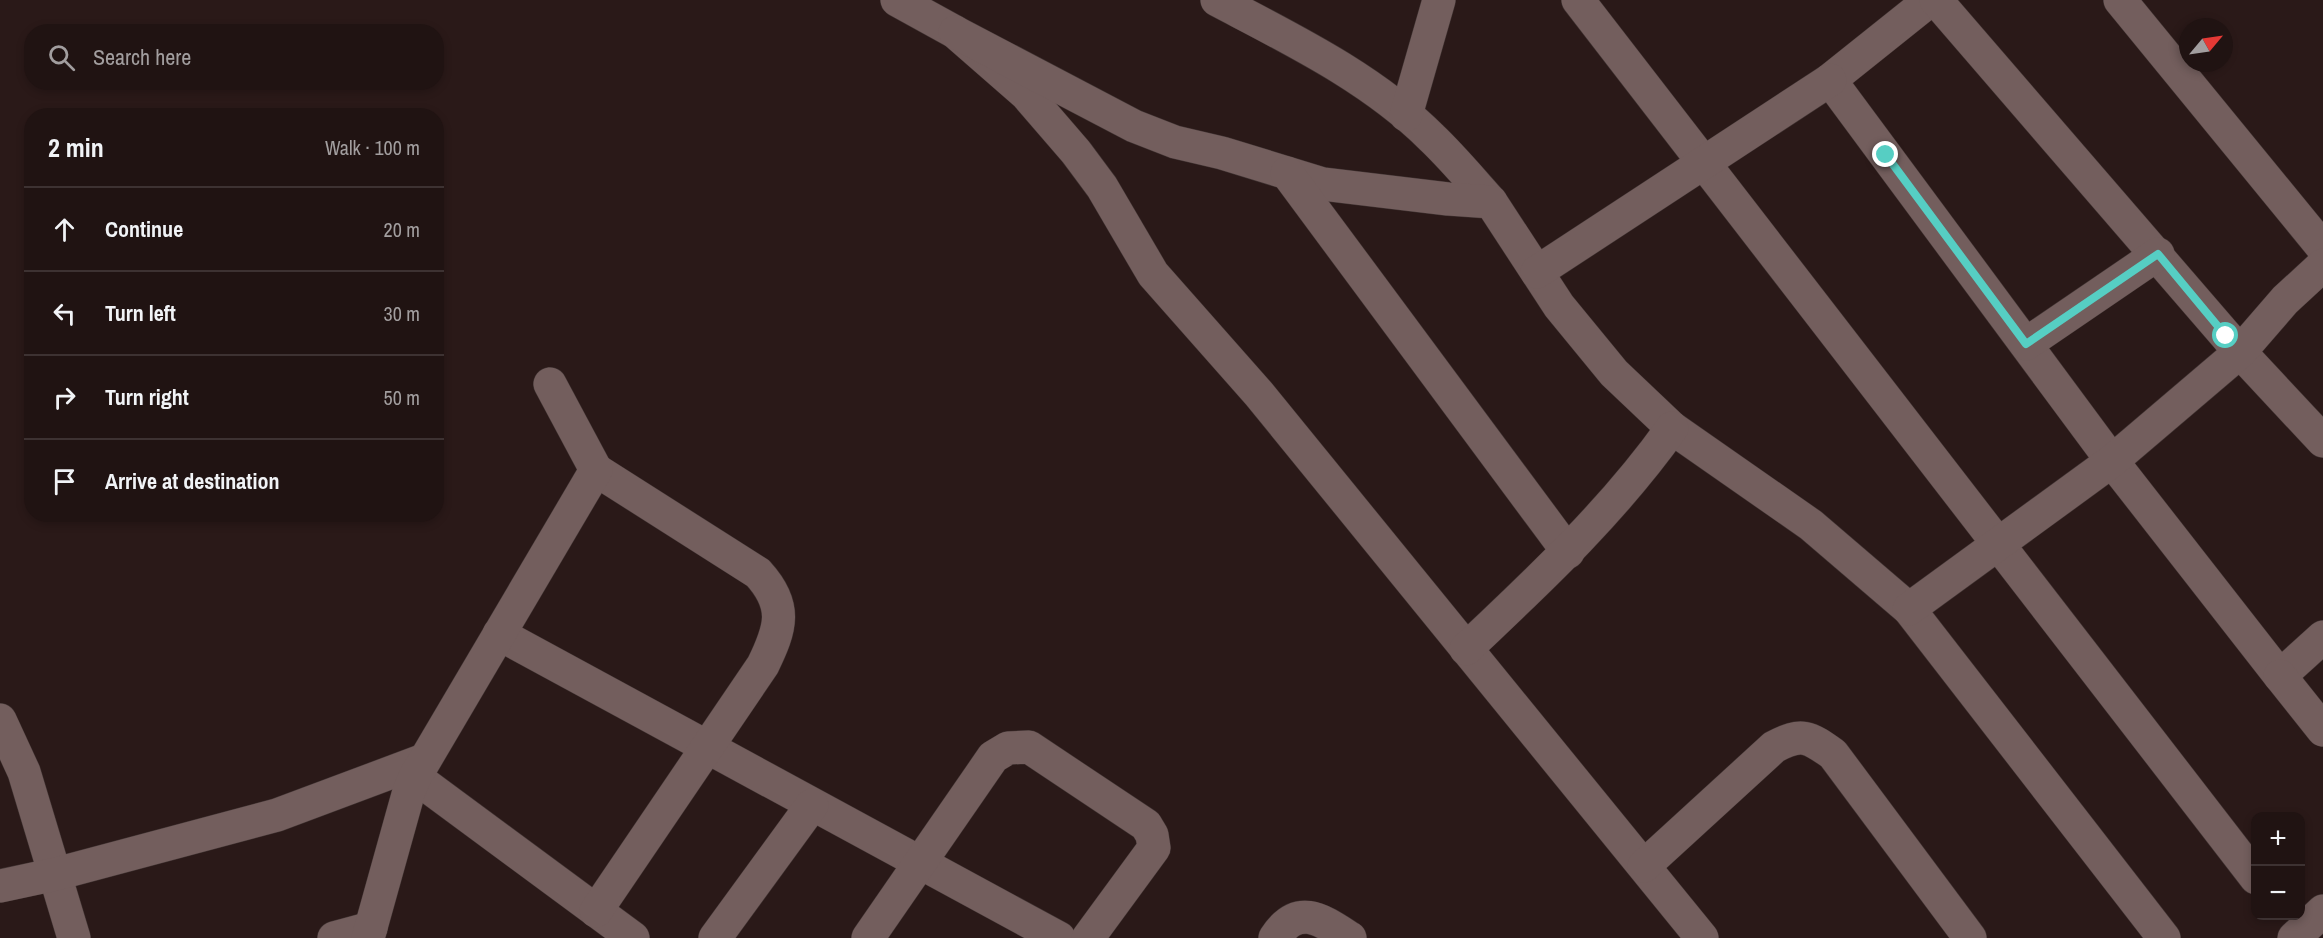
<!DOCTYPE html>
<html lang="en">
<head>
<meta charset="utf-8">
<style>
  :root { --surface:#201312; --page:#2d2020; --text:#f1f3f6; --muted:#a29e9f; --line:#3d3232 }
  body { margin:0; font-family:"Archivo Narrow",sans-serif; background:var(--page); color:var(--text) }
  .controls { position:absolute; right:18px; bottom:18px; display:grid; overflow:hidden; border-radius:12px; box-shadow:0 3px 9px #0003 }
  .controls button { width:54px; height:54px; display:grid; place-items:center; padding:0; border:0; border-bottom:2px solid var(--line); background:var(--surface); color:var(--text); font:30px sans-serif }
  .compass { position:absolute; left:2179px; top:18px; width:54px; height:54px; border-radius:50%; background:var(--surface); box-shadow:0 3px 9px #0003; rotate:61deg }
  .stop { position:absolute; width:18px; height:18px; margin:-14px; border:4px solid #56cec3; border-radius:50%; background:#fff }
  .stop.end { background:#56cec3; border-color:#fff; box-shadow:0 2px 6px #0008 }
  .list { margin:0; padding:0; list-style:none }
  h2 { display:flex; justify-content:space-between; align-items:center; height:78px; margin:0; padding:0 24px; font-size:26px }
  h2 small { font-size:20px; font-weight:400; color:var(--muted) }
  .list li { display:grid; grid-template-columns:39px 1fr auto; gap:18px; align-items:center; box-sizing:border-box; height:84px; padding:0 24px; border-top:2px solid var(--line) }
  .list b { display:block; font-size:22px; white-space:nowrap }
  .list em { font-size:20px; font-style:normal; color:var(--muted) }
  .icon { flex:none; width:33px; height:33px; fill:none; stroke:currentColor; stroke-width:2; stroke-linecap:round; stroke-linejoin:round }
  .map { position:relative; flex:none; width:2323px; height:938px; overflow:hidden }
  .search { position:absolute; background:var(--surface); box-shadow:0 3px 9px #0003; left:24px; top:24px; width:420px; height:66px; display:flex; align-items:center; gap:15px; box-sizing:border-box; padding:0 21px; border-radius:24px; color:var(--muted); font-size:22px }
  .panel { position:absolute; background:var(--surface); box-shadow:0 3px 9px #0003; left:24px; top:108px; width:420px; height:414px; border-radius:24px }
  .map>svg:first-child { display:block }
</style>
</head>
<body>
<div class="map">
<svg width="2323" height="938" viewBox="0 0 2323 938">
  <rect width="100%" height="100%" fill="#2a1918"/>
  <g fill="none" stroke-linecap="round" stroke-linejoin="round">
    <g stroke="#413433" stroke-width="34">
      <g id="minor">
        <path d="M897 0 955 32 1026 94 1076 152 1102 187 1153 274 1259 394 1702 938"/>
        <path d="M1217 0C1291 39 1372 78 1432 138 1453 158 1472 181 1491 202"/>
        <path d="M1578 0 2256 878"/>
        <path d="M1930 0 1830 80 2112 461 2280 676 2323 637"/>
        <path d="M1936 0 2240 352 2323 441"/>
        <path d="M2120 0 2323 248"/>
        <path d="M955 32 1134 126 1175 142 1222 153 1323 184 1448 199 1491 202 1559 306 1614 373 1672 428 1811 525 1909 609 2164 938"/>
        <path d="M1406 115 1439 0"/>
        <path d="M1287 173 1568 552"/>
        <path d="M1537 272 1830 80"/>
        <path d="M2026 344 2158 254"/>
        <path d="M1909 609 2112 461 2240 352 2285 300 2323 265"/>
        <path d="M499 634 1059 938"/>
        <path d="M1466 649C1540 579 1613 511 1672 428"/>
        <path d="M2280 676 2323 730"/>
        <path d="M0 720 24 772 74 938"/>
        <path d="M415 777 633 938"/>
        <path d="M1644 866 1774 747C1802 732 1809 737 1833 754L1970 938"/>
        <path d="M0 886 56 874 277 815 424 760"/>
        <path d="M596 911 763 665C781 628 788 606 758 573L596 470"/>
        <path d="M334 938 371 928"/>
        <path d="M368 938 409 791 415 777 596 470 550 384"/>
        <path d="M715 938 812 805"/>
        <path d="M868 938 993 757 1008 748 1029 747 1146 825 1152 835 1154 848 1088 938"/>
        <path d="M1275 938C1298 902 1322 920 1350 938"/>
        <path d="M2294 938 2323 911"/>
      </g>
    </g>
    <use href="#minor" stroke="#735e5d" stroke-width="33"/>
  </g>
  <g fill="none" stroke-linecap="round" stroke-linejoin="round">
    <path stroke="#56cec3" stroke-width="8" d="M1886 155 2026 344 2158 254 2226 336"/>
  </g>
</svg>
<div class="controls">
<button>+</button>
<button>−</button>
</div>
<svg class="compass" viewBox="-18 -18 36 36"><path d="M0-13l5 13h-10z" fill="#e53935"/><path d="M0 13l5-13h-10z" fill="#a29e9f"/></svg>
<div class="stop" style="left:2226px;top:336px"></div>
<div class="stop end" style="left:1886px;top:155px"></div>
<div class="search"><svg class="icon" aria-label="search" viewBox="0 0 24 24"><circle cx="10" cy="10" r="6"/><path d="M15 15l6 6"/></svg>Search here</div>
<section class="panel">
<h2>2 min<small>Walk · 100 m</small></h2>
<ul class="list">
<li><svg class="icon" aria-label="ahead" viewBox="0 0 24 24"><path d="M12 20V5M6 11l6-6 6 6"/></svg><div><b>Continue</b></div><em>20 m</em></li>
<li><svg class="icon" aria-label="left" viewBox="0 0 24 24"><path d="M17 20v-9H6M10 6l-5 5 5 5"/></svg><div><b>Turn left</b></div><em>30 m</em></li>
<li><svg class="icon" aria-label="right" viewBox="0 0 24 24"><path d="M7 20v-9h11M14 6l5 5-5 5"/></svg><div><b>Turn right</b></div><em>50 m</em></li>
<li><svg class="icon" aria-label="arrive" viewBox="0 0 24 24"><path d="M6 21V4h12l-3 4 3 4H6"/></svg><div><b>Arrive at destination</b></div></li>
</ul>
</section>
</div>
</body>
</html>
